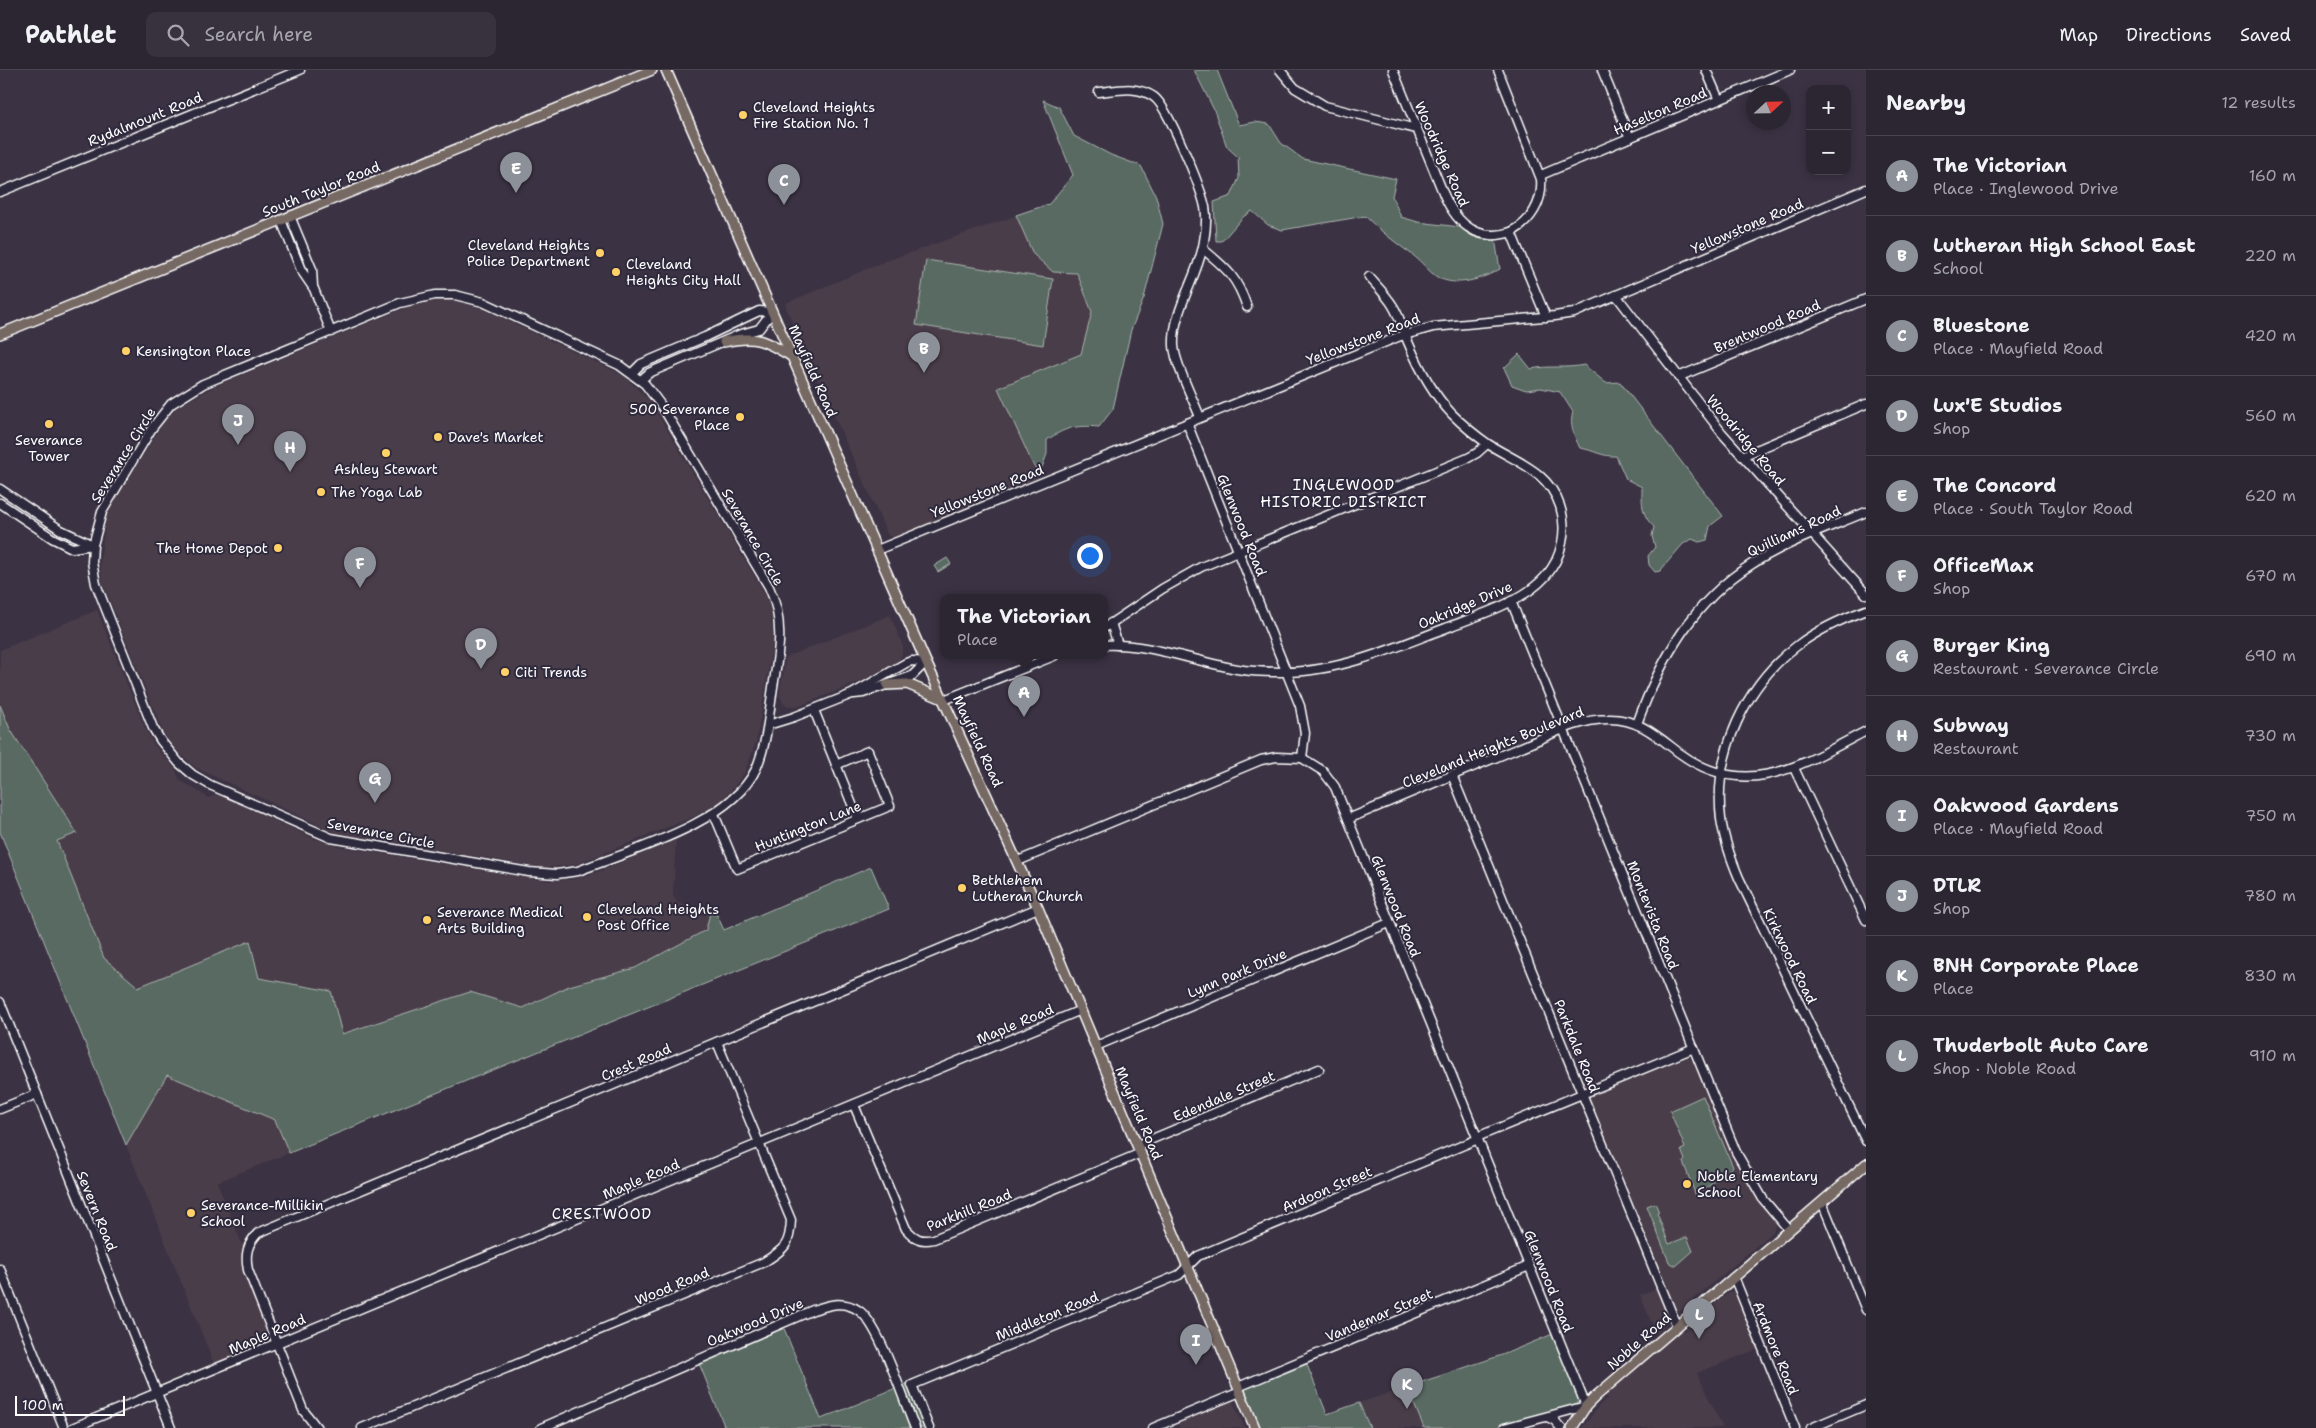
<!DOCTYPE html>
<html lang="en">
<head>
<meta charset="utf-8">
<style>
  :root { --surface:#2c2632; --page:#38323e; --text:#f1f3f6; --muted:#a6a5ac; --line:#48434d; --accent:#8c9099 }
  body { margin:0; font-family:"Shantell Sans",sans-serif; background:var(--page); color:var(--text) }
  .controls { position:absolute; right:15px; top:15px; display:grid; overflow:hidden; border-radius:10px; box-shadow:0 2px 8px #0003 }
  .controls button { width:45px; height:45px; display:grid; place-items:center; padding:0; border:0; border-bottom:1px solid var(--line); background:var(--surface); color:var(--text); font:25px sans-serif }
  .compass { position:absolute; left:1746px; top:15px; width:45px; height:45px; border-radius:50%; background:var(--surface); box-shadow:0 2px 8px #0003; rotate:68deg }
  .scale { position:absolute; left:15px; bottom:12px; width:110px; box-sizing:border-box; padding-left:5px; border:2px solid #fff; border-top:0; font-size:14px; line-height:18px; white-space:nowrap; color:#fff; -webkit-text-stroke:4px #2f2a3d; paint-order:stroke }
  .you { position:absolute; left:1089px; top:485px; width:18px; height:18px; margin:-12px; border:4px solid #fff; border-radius:50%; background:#1a73e8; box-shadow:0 0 0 8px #1a73e833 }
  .badge { display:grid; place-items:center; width:32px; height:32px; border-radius:50%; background:var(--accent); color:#fff; font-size:16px; font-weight:700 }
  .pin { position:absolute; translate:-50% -41px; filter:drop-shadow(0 1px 2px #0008) }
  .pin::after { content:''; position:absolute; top:26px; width:18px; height:15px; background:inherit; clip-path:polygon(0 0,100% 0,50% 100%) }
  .popup { position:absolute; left:940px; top:524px; width:168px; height:65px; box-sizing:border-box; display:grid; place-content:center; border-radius:10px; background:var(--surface); filter:drop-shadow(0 1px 4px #0005); font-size:16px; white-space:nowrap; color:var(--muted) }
  .popup b { font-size:19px; color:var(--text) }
  .popup::after { content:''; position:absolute; left:50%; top:100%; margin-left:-10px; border:10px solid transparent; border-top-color:var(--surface) }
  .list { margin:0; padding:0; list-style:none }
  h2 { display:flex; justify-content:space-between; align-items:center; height:65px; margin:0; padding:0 20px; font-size:21px }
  h2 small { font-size:16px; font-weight:400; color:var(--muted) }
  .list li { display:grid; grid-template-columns:32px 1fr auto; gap:15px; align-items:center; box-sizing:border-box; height:80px; padding:0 20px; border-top:1px solid var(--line) }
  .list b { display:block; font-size:19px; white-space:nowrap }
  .list p { margin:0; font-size:16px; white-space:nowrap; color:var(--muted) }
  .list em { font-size:16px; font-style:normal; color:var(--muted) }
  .icon { flex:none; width:28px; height:28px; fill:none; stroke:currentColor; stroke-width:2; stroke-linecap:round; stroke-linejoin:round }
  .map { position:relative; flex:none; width:1866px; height:1358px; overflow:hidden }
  header { display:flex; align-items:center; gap:30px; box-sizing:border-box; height:70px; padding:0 25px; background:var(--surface); border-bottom:1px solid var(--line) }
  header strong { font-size:24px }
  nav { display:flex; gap:28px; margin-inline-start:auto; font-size:18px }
  .search { width:350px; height:45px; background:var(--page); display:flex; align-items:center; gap:12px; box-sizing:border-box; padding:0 18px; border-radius:10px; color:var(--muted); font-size:19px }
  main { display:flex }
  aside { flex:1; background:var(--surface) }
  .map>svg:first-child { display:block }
</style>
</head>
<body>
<header>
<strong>Pathlet</strong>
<div class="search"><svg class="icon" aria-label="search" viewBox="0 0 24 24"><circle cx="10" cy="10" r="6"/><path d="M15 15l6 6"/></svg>Search here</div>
<nav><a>Map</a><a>Directions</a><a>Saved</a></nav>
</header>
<main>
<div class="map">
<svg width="1866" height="1358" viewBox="0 0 1866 1358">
  <rect width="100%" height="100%" fill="#3b3243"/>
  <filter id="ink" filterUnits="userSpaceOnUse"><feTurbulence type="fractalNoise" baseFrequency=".02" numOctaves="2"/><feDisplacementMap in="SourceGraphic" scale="10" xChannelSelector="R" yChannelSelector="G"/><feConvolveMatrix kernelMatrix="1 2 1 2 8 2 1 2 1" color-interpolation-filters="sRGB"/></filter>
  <g filter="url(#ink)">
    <g fill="#493c4a">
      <path d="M1049 134 1092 242 1081 284 999 318 1038 408 895 467 888 466 808 288 786 238V233L883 192Z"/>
      <path d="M436 231 459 232 481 238 623 305 650 331 765 524 771 541 773 573 756 673 745 702 730 722 715 736 695 746 577 794 545 798 334 762 196 698 176 680 163 662 102 511 100 491 106 449 110 439 163 353 176 338 213 317 273 292 410 236Z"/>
      <path d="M97 540 145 658 154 675 175 699 180 710 209 728 217 724 315 769 336 776 548 811 575 809 600 801 676 770 673 826 678 833 710 843 706 860 635 898 569 916 523 938 470 922 277 986 98 933 0 687V580Z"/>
      <path d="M890 545 903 576 902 584 899 591 883 602 797 637 784 635 780 626V620L786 587Z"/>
      <path d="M1687 987 1695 992 1738 1096 1776 1154 1773 1162 1678 1243 1590 1028 1591 1025Z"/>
      <path d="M167 1004 275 1050 289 1083 217 1112 242 1174 249 1175 246 1184 277 1273 216 1299 126 1075Z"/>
      <path d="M1657 1218 1670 1250 1656 1264 1640 1225Z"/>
      <path d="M1733 1221 1758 1279 1697 1303 1723 1358H1582L1598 1337 1606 1329 1608 1330 1604 1319 1679 1254 1682 1262 1729 1222Z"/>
      <path d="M1407 1317 1424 1358H1370L1359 1333Z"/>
      <path d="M1232 1330 1245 1358H1180L1177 1352Z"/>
    </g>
    <g fill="#596b62" stroke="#acb5b0">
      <path d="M1194 0H1217L1239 55 1255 52 1269 54 1281 73 1303 89 1396 109 1392 126 1401 147 1418 152 1460 157 1472 166 1495 169 1500 199C1483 209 1456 218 1437 207 1428 201 1422 192 1414 186 1396 173 1380 161 1365 146L1282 160 1268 155 1252 141 1243 147 1222 171H1216L1214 132 1231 126 1239 108 1238 87 1227 77 1214 40Z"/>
      <path d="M1043 30 1059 37 1074 66 1111 85 1141 96 1156 126 1163 154 1144 228 1131 260 1113 339 1099 357C1076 355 1066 357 1047 370V384L1041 400 1034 397 998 318 1081 284 1092 242 1077 203 1053 202 1033 184 1016 145 1049 134 1073 105Z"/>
      <path d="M926 190 1053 209 1043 275 916 255Z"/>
      <path d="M1519 284 1531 299C1549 295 1567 299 1584 295L1606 313 1620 312 1723 446 1710 456 1707 470 1699 472 1692 469 1683 474 1660 501 1655 502 1649 495 1648 486 1655 477 1652 466 1654 457C1641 445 1642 433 1642 417L1626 409 1616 386C1602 387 1594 380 1580 378 1574 366 1569 355 1573 342L1560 322 1541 318 1526 320 1512 315 1504 298Z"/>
      <path d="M947 488 951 494 938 502 934 496Z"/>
      <path d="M0 635 10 659 77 763 57 771 104 888 138 917 250 871 259 908 331 921 342 964 470 922 523 938 569 916 635 898 706 860 710 843 717 845 724 860 871 797 889 839 289 1083 275 1050 167 1005 126 1075 0 762Z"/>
      <path d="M1703 1026 1733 1097 1696 1126 1683 1092 1685 1090 1681 1080 1685 1078 1670 1041Z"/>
      <path d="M1655 1133 1659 1142 1657 1143 1669 1174 1687 1167 1693 1181 1676 1196 1669 1192 1647 1136Z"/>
      <path d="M781 1251 821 1349 913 1311 931 1358H725L697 1288Z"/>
      <path d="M1560 1261 1590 1333 1504 1358H1424L1407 1317 1502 1285Z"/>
      <path d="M1305 1290 1327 1344 1359 1333 1370 1358H1255L1238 1317Z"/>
    </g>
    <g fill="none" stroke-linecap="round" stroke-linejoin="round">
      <g stroke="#fff" stroke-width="11">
        <g id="minor">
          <path d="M1280 0 1295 18 1325 36 1416 59"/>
          <path d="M1393 0 1444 125C1457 154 1478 173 1511 162L1546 247"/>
          <path d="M1498 0 1541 109C1543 132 1531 152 1511 162"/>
          <path d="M1602 0 1630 68"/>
          <path d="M1706 0 1719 30"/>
          <path d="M1099 22C1119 20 1137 15 1154 27 1168 37 1201 118 1205 137 1207 148 1206 160 1204 171 1199 206 1172 240 1174 276 1175 294 1193 329 1200 347"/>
          <path d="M1541 105 1790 0"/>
          <path d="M0 122 300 0"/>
          <path d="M290 146 312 199 313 217"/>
          <path d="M281 150 301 200 314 219 331 262"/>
          <path d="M1203 179C1227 199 1237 207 1247 237"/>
          <path d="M435 225H455L483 232 619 295 645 314 663 338 769 517C785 551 779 582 773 617 769 644 767 674 756 699 731 753 630 781 578 801L557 804 529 802 331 768 210 715 193 705 179 693 161 671 153 658 96 514 92 492 93 475 102 442 152 358 171 334 203 314 400 233Z"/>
          <path d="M1616 225 1722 363 1866 524"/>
          <path d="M632 303 641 294 705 267 759 241 772 242"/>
          <path d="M1678 307 1866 229"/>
          <path d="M641 310 649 303 658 299 741 264 759 259 772 242"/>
          <path d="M1187 353 1300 636 1305 663 1302 688 1323 701 1335 717 1586 1336 1504 1358"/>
          <path d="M1742 386 1866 334"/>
          <path d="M0 419 61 460 93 475"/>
          <path d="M0 433 52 468 72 478 93 475"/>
          <path d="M877 480 1398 267 1433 257 1555 246 1574 243 1866 119"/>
          <path d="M1511 531 1736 1082 1763 1129 1789 1160"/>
          <path d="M1866 540C1842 549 1819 559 1798 575 1746 614 1713 683 1721 749 1724 770 1731 789 1739 808L1866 1071"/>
          <path d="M1111 553 1118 575"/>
          <path d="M1104 558 1162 519 1201 497 1468 388 1477 383 1487 374"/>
          <path d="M1104 575C1150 573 1193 591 1237 599 1253 602 1268 602 1284 602 1341 602 1399 576 1451 556 1482 544 1522 532 1545 507 1562 488 1568 460 1560 436 1548 400 1516 392 1488 374 1475 365 1463 355 1452 344 1432 323 1419 298 1408 272 1403 260 1400 247 1393 236 1387 226 1377 216 1369 207"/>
          <path d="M854 624 863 623 912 606 926 592"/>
          <path d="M944 630 1054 586"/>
          <path d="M814 640 858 749"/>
          <path d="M1637 654C1660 590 1693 531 1752 494 1787 472 1828 458 1866 442"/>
          <path d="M768 655 794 647 852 624 906 593 912 591 926 592"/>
          <path d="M1794 698 1866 850"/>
          <path d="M1452 705 1677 1256"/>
          <path d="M714 744 737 799 890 736 868 681 836 695"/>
          <path d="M1348 749C1405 725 1462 701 1519 678 1547 667 1577 649 1608 649 1637 648 1656 665 1678 682 1746 733 1803 694 1866 661"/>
          <path d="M1018 791 1261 690 1276 687 1302 688"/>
          <path d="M0 932 171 1358"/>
          <path d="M1096 976 1389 853"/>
          <path d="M854 1035 906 1159C915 1169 921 1172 934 1169L1141 1083"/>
          <path d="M0 1039 37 1024"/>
          <path d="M1477 1067 1694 978"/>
          <path d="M1138 1075 1319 999"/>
          <path d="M1822 1132 1866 1240"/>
          <path d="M0 1199 64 1358"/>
          <path d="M1734 1207 1795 1358"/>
          <path d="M1238 1317 1529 1196"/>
          <path d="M1547 1347 1554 1350 1561 1358"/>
          <path d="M72 1358 1081 940"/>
          <path d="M317 1358 303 1340 248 1200C245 1185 247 1174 258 1163L1038 838"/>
          <path d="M362 1358 764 1192C785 1179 790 1175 791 1150L717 972"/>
          <path d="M541 1358 813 1240C829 1235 843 1230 858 1240 879 1252 904 1332 915 1358"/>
          <path d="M929 1358 912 1315 1179 1205 1198 1186 1478 1069"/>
          <path d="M1153 1358 1240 1322"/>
          <path d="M1811 1358 1866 1335"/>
        </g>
      </g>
      <g stroke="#fff" stroke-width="12">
        <g id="major">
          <path d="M666 0 926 592 1038 838 1255 1358"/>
          <path d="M0 264 652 0"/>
          <path d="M724 272C755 265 764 270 791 286"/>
          <path d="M887 615 907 614 943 629"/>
          <path d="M1572 1358 1586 1336 1596 1326 1866 1094"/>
        </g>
      </g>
      <use href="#minor" stroke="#2f2a3d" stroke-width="8"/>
      <use href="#major" stroke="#766964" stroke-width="9"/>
    </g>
  </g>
  <g fill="#ffd166" stroke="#2f2a3d" stroke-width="2">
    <circle cx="743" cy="45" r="5"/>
    <circle cx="600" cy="183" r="5"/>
    <circle cx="616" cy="202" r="5"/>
    <circle cx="126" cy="281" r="5"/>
    <circle cx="740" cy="347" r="5"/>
    <circle cx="49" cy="354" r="5"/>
    <circle cx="438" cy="367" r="5"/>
    <circle cx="386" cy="383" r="5"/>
    <circle cx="321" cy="422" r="5"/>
    <circle cx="278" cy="478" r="5"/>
    <circle cx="505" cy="602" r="5"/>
    <circle cx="962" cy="818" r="5"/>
    <circle cx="587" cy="847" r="5"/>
    <circle cx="427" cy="850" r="5"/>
    <circle cx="1687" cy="1114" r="5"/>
    <circle cx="191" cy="1143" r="5"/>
  </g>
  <g text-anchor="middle" stroke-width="4" stroke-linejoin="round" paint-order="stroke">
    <g font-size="14" fill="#fff" stroke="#2f2a3d" text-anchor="start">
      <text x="753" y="42">Cleveland Heights<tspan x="753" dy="16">Fire Station No. 1</tspan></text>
      <text x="590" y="180" text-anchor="end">Cleveland Heights<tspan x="590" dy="16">Police Department</tspan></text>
      <text x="626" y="199">Cleveland<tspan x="626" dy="16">Heights City Hall</tspan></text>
      <text x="136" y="286">Kensington Place</text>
      <text x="730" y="344" text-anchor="end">500 Severance<tspan x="730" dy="16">Place</tspan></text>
      <text x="448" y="372">Dave's Market</text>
      <text x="49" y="375" text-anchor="middle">Severance<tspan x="49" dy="16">Tower</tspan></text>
      <text x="386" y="404" text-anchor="middle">Ashley Stewart</text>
      <text x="331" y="427">The Yoga Lab</text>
      <text x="268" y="483" text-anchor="end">The Home Depot</text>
      <text x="515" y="607">Citi Trends</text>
      <text x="972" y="815">Bethlehem<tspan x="972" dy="16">Lutheran Church</tspan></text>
      <text x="597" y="844">Cleveland Heights<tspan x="597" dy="16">Post Office</tspan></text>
      <text x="437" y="847">Severance Medical<tspan x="437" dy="16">Arts Building</tspan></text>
      <text x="1697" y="1111">Noble Elementary<tspan x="1697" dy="16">School</tspan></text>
      <text x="201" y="1140">Severance-Millikin<tspan x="201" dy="16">School</tspan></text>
    </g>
    <g font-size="14" fill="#fff" stroke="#2f2a3d">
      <text transform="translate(1660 41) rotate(-23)" y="5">Haselton Road</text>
      <text transform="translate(145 49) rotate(-22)" y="5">Rydalmount Road</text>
      <text transform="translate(1442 84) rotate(66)" y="5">Woodridge Road</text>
      <text transform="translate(321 119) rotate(-22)" y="5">South Taylor Road</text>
      <text transform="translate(1747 156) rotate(-23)" y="5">Yellowstone Road</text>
      <text transform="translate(1767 256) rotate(-23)" y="5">Brentwood Road</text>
      <text transform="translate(1363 269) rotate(-21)" y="5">Yellowstone Road</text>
      <text transform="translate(813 301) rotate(66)" y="5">Mayfield Road</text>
      <text transform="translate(1746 370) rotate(50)" y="5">Woodridge Road</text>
      <text transform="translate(123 385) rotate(-58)" y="5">Severance Circle</text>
      <text transform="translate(987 421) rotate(-22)" y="5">Yellowstone Road</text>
      <text transform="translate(1242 455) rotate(68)" y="5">Glenwood Road</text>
      <text transform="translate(1794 461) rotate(-25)" y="5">Quilliams Road</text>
      <text transform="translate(753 467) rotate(60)" y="5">Severance Circle</text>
      <text transform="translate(1465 535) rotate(-23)" y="5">Oakridge Drive</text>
      <text transform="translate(978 671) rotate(65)" y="5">Mayfield Road</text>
      <text transform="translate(1493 677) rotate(-22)" y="5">Cleveland Heights Boulevard</text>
      <text transform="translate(808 756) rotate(-22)" y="5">Huntington Lane</text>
      <text transform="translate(381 763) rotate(11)" y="5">Severance Circle</text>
      <text transform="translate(1396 836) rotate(68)" y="5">Glenwood Road</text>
      <text transform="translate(1653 845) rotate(68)" y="5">Montevista Road</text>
      <text transform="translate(1790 886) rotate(64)" y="5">Kirkwood Road</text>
      <text transform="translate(1237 903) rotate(-23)" y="5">Lynn Park Drive</text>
      <text transform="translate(1015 954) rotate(-23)" y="5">Maple Road</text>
      <text transform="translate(1577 976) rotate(68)" y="5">Parkdale Road</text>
      <text transform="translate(636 992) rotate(-23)" y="5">Crest Road</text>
      <text transform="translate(1224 1026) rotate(-23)" y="5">Edendale Street</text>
      <text transform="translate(1139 1043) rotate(67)" y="5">Mayfield Road</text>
      <text transform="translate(641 1109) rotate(-23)" y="5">Maple Road</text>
      <text transform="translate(1327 1119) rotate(-23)" y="5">Ardoon Street</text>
      <text transform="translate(969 1140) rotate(-22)" y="5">Parkhill Road</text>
      <text transform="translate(97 1141) rotate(68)" y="5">Severn Road</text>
      <text transform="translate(1549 1211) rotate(68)" y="5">Glenwood Road</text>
      <text transform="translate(672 1216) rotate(-22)" y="5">Wood Road</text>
      <text transform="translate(1379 1245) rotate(-23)" y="5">Vandemar Street</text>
      <text transform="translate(1047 1246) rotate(-22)" y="5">Middleton Road</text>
      <text transform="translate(755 1252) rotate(-23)" y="5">Oakwood Drive</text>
      <text transform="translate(267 1264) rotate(-23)" y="5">Maple Road</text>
      <text transform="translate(1639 1271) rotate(-41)" y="5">Noble Road</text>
      <text transform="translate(1776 1278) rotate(68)" y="5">Ardmore Road</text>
    </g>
    <g font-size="15" letter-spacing="1" fill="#fff" stroke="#2f2a3d">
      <text x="1344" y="420">INGLEWOOD<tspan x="1344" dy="17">HISTORIC DISTRICT</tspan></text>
      <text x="602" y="1149">CRESTWOOD</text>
    </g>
  </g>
</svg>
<div class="controls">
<button>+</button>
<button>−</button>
</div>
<svg class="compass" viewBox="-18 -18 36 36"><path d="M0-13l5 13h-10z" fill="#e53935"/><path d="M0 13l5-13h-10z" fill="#a6a5ac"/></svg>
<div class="scale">100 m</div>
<div class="you"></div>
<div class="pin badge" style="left:1024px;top:647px">A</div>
<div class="popup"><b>The Victorian</b>Place</div>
<div class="pin badge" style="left:924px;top:303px">B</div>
<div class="pin badge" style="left:784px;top:135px">C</div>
<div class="pin badge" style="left:481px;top:599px">D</div>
<div class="pin badge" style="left:516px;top:123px">E</div>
<div class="pin badge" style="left:360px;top:518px">F</div>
<div class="pin badge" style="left:375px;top:733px">G</div>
<div class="pin badge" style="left:290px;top:402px">H</div>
<div class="pin badge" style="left:1196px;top:1295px">I</div>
<div class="pin badge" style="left:238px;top:375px">J</div>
<div class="pin badge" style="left:1407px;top:1339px">K</div>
<div class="pin badge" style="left:1699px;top:1269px">L</div>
</div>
<aside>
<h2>Nearby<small>12 results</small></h2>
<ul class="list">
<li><span class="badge">A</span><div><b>The Victorian</b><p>Place · Inglewood Drive</p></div><em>160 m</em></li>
<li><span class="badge">B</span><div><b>Lutheran High School East</b><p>School</p></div><em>220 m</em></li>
<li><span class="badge">C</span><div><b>Bluestone</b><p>Place · Mayfield Road</p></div><em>420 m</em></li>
<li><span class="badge">D</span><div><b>Lux'E Studios</b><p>Shop</p></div><em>560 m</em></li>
<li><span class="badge">E</span><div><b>The Concord</b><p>Place · South Taylor Road</p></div><em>620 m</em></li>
<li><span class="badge">F</span><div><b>OfficeMax</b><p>Shop</p></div><em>670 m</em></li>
<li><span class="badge">G</span><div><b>Burger King</b><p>Restaurant · Severance Circle</p></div><em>690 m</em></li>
<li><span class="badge">H</span><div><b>Subway</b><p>Restaurant</p></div><em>730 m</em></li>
<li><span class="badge">I</span><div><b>Oakwood Gardens</b><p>Place · Mayfield Road</p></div><em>750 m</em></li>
<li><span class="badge">J</span><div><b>DTLR</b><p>Shop</p></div><em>780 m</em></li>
<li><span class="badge">K</span><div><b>BNH Corporate Place</b><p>Place</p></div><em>830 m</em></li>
<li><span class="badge">L</span><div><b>Thuderbolt Auto Care</b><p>Shop · Noble Road</p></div><em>910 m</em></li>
</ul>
</aside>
</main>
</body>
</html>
